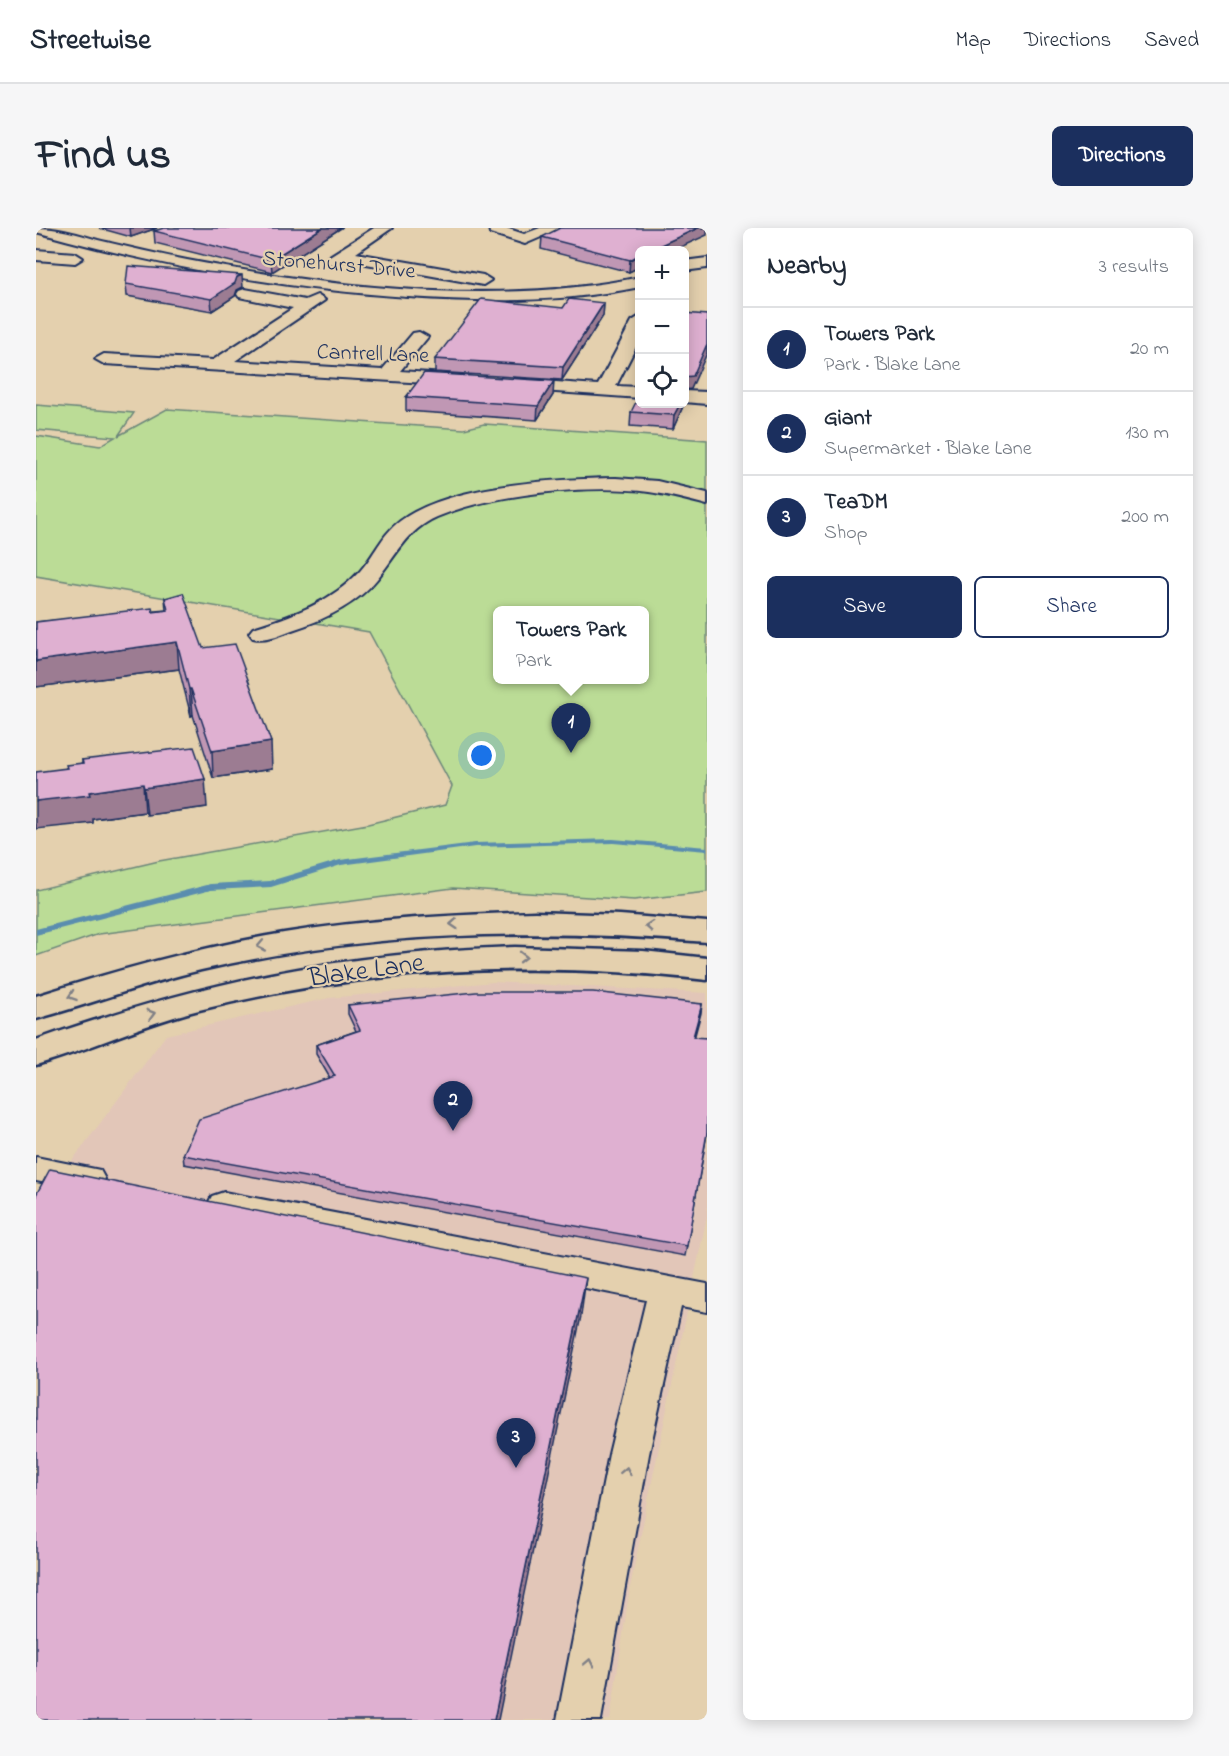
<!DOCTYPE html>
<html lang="en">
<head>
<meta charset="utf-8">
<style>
  :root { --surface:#fff; --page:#f6f6f7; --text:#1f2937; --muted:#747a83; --line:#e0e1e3; --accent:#1b2f5e }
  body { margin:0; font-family:"Indie Flower",sans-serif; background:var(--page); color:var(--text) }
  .controls { position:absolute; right:18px; top:18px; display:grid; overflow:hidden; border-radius:9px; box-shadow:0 3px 15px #0003 }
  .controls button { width:54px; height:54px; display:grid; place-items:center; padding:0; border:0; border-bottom:2px solid var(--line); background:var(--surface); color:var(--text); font:30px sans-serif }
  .you { position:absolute; left:446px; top:528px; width:21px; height:21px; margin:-15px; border:4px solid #fff; border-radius:50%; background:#1a73e8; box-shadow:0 0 0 9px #1a73e833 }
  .badge { display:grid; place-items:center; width:39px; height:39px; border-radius:50%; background:var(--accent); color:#fff; font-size:20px; font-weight:700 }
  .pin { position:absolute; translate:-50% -50px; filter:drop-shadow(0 2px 3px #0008) }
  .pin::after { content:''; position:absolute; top:32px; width:21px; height:18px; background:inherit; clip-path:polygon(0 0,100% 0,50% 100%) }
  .popup { position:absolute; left:457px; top:378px; width:156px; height:78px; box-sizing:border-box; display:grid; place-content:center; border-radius:9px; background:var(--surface); filter:drop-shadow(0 2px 4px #0005); font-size:20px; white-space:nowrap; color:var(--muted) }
  .popup b { font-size:22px; color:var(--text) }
  .popup::after { content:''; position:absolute; left:50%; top:100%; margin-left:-12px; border:12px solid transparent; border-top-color:var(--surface) }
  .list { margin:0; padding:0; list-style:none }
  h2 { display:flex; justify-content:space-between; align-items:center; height:78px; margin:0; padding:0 24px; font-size:26px }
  h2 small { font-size:20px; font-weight:400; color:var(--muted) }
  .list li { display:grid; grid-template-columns:39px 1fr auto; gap:18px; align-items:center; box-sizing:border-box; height:84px; padding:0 24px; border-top:2px solid var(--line) }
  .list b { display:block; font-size:22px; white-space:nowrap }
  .list p { margin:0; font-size:20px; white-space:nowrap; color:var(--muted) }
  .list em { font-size:20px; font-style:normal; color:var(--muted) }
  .actions { display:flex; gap:12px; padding:18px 24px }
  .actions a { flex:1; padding:14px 0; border:2px solid var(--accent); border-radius:9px; text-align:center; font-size:21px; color:var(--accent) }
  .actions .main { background:var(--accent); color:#fff }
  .icon { flex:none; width:33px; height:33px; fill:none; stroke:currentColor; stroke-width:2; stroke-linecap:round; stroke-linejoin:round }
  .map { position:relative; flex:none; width:671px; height:1492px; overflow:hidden; border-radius:9px }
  header { display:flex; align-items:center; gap:36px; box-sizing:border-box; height:84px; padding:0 30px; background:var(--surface); border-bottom:2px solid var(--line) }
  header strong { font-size:28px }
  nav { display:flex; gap:33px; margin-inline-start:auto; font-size:21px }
  .intro { display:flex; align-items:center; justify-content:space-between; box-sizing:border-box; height:144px; padding:0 36px }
  h1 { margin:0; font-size:42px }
  .button { padding:15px 27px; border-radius:9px; background:var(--accent); color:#fff; font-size:21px; font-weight:700 }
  main { display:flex; gap:36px; padding:0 36px }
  aside { flex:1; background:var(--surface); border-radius:9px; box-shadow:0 3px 15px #0003 }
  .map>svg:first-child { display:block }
</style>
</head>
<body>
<header>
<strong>Streetwise</strong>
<nav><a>Map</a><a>Directions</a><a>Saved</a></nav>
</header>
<div class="intro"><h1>Find us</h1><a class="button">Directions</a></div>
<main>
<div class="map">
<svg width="671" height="1492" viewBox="0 0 671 1492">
  <rect width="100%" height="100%" fill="#e4d0ae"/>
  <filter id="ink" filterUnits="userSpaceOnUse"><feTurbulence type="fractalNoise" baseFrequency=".0167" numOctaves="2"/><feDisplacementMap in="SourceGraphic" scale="12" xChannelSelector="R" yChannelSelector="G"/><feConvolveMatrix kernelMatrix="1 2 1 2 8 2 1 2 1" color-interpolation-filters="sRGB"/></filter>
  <g filter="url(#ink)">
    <path fill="#e2c6b8" d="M457 754 671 765V988L594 1359 574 1492H0V981L130 807 293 770Z"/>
    <path fill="#bbdc96" stroke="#6b867a" stroke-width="1.5" fill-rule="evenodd" d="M0 177 98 185 82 208 131 181 428 201 448 196 671 212V664L598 672 417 660 63 706 0 728V662L123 633 332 596 409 577 416 558 333 404 0 348V208L64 218 79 209 0 202ZM462 382H608V452H462Z"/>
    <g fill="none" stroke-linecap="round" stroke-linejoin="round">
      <path fill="#5a8daf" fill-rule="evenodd" d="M577 611 671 619V623L577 615 439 619 305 637 235 659 175 662 0 707V701L175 656 234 653 304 632 439 615Z"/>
      <g stroke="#1b2f5e" stroke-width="4">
        <g id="street">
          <path d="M0 0C22 0 41 6 62 12 92 19 121 26 151 32 292 59 462 79 604 49V59C527 75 450 74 372 69 245 61 122 38 0 4Z"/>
          <path d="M338 0H356L320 25 447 47 455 52 447 57 308 32 298 37 292 35 290 32 292 29Z"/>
          <path d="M453 0H470L488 6 504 0H526L489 16 454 5Z"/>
          <path d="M0 22 39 25 47 30 39 35 0 32Z"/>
          <path d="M671 30V40L648 43V33Z"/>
          <path d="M209 61 269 72 281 67 289 72 199 133 346 142 377 105 383 104 392 109 364 143 425 147 434 152 425 157 68 136 59 131 68 126 177 132 257 80 203 69 201 66 203 63Z"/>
          <path d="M604 88V111L580 158 604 159V170L478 161 469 156 478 151 562 157 596 93Z"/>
          <path d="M648 163 671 164V176L648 174Z"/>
          <path d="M580 250 621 253 671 265V277C652 272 633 267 613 264 554 256 455 266 401 289 371 302 361 327 341 351 320 377 288 392 256 402 243 407 230 413 217 410L213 405 217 400C256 388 296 374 324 343 338 328 346 306 364 293 414 256 519 251 580 250Z"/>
          <path d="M0 929 64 942 69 951 64 960 52 963 0 953Z"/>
          <path d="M188 964 671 1056V1084L645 1079 613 1226 565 1492H521L573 1226 610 1072 176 986 171 977 176 968Z"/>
        </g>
      </g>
      <g stroke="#1b2f5e" stroke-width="5">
        <g id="secondary">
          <path d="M499 684 584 687 671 694V714C501 700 332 703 165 742 109 755 56 776 0 791V768C81 742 164 719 248 705 331 691 415 687 499 684Z"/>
          <path d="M479 719 607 723 671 730V752C499 732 331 740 163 782 107 796 55 821 0 837V812C164 754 304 725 479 719Z"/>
        </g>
      </g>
      <use href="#street" fill="#e4d0ae" fill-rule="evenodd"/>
      <use href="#secondary" fill="#e4d0ae" fill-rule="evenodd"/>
    </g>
    <g fill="#c097b4" stroke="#1b2f5e" stroke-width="1.5">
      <path d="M63 0H121L95 9Z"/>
      <path d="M305 0 236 44 119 15 118 3Z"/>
      <path d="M506 9 603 22V39L593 44 505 21Z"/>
      <path d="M90 56 207 59 201 62 199 68 176 83 91 68Z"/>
      <path d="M568 75 567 88 526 152 399 144V131L527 80Z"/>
      <path d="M517 167 501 192 370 183V169Z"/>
      <path d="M603 176H648L637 201 594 198 595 184Z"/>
      <path d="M129 370 167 420 236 541 177 550 157 487 155 488 143 441 0 459V394L130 382Z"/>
      <path d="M46 532 171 579 111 587 109 584 57 591V595L30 540 46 535Z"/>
      <path d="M666 776 658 809 671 906 649 1028 148 936 147 927 294 850 280 826V817L320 803 312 786V777Z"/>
    </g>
    <g fill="#9c7b92" stroke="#1b2f5e" stroke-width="1.5">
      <path d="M94 0H121L95 9Z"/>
      <path d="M286 0H305L236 44 235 32Z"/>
      <path d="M662 0H671V7L638 22H614Z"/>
      <path d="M603 27V39L593 44 594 32Z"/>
      <path d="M206 47 207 59 201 62 199 68 176 83 175 71 201 49Z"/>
      <path d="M568 75 567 88 526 152 527 139Z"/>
      <path d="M671 116V125L655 161 648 162V149Z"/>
      <path d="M518 153 517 167 501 192 502 178Z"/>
      <path d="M644 176H648L637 201 638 187Z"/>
      <path d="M141 414 143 441 0 459V433Z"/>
      <path d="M153 461H155L157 487 155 488Z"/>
      <path d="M235 514 236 541 177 550 176 523Z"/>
      <path d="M169 551 171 579 111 587 108 560Z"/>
      <path d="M107 556 109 584 57 591V595L0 601V573L53 564Z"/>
      <path d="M666 776 665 785 656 818 657 809Z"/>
      <path d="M550 1050 545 1088 462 1492H458Z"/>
    </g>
    <g fill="#dfb0d1" stroke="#1b2f5e" stroke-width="1.5">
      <path d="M128 0H286L235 32 118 3Z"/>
      <path d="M524 0H662L614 22H603V27L594 32 506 9Z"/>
      <path d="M92 38 206 47 201 49 199 55 175 71 90 56Z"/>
      <path d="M445 71 527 80 533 71 568 75 527 139 399 131Z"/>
      <path d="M648 85 671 87V116L657 148 648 149Z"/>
      <path d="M388 145 518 153 502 178 370 169Z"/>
      <path d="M603 168V176H644L638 187 595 184Z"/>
      <path d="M147 365 167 420 199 416 235 514 176 523 155 461H153L141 414 0 433V394L116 380 117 384 132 382 129 370Z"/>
      <path d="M158 519 169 551 108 560 107 556 53 564 54 567 0 573V544L31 540 30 537 47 535 46 532Z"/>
      <path d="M440 764H557L666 776 657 809 671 810V905L651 1018 147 927 163 891 299 848 280 817 324 802 312 777Z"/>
      <path d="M14 941 550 1050 458 1492H0V967Z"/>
    </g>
    <defs><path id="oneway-chevron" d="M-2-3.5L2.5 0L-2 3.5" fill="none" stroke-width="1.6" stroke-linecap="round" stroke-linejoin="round" transform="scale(1.5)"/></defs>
    <g stroke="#808086">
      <use href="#oneway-chevron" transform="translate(418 696) rotate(176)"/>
      <use href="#oneway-chevron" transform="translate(613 698) rotate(-176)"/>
      <use href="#oneway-chevron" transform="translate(225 718) rotate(169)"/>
      <use href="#oneway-chevron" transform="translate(487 729)"/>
      <use href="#oneway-chevron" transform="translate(36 768) rotate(161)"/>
      <use href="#oneway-chevron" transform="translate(115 786) rotate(-16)"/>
      <use href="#oneway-chevron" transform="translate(590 1243) rotate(-79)"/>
      <use href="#oneway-chevron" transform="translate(553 1435) rotate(-79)"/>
    </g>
  </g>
  <g text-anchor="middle" stroke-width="4.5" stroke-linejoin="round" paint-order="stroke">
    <g font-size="22" fill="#1b2f5e" stroke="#e4d0ae">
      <text transform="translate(303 35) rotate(5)" y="8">Stonehurst Drive</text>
      <text transform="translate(337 124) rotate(2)" y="8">Cantrell Lane</text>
    </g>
    <g font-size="27" fill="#1b2f5e" stroke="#e4d0ae">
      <text transform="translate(330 741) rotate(-8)" y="9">Blake Lane</text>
    </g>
  </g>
</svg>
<div class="controls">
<button>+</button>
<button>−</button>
<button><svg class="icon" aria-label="locate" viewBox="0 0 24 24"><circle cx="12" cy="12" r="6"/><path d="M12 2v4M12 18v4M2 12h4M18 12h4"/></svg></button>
</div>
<div class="you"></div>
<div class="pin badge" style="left:535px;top:525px">1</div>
<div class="popup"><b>Towers Park</b>Park</div>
<div class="pin badge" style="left:417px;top:903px">2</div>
<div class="pin badge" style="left:480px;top:1240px">3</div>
</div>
<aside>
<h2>Nearby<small>3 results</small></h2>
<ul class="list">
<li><span class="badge">1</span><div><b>Towers Park</b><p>Park · Blake Lane</p></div><em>20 m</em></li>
<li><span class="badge">2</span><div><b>Giant</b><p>Supermarket · Blake Lane</p></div><em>130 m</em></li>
<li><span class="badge">3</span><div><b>TeaDM</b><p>Shop</p></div><em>200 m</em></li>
</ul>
<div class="actions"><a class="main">Save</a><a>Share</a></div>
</aside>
</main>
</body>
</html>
